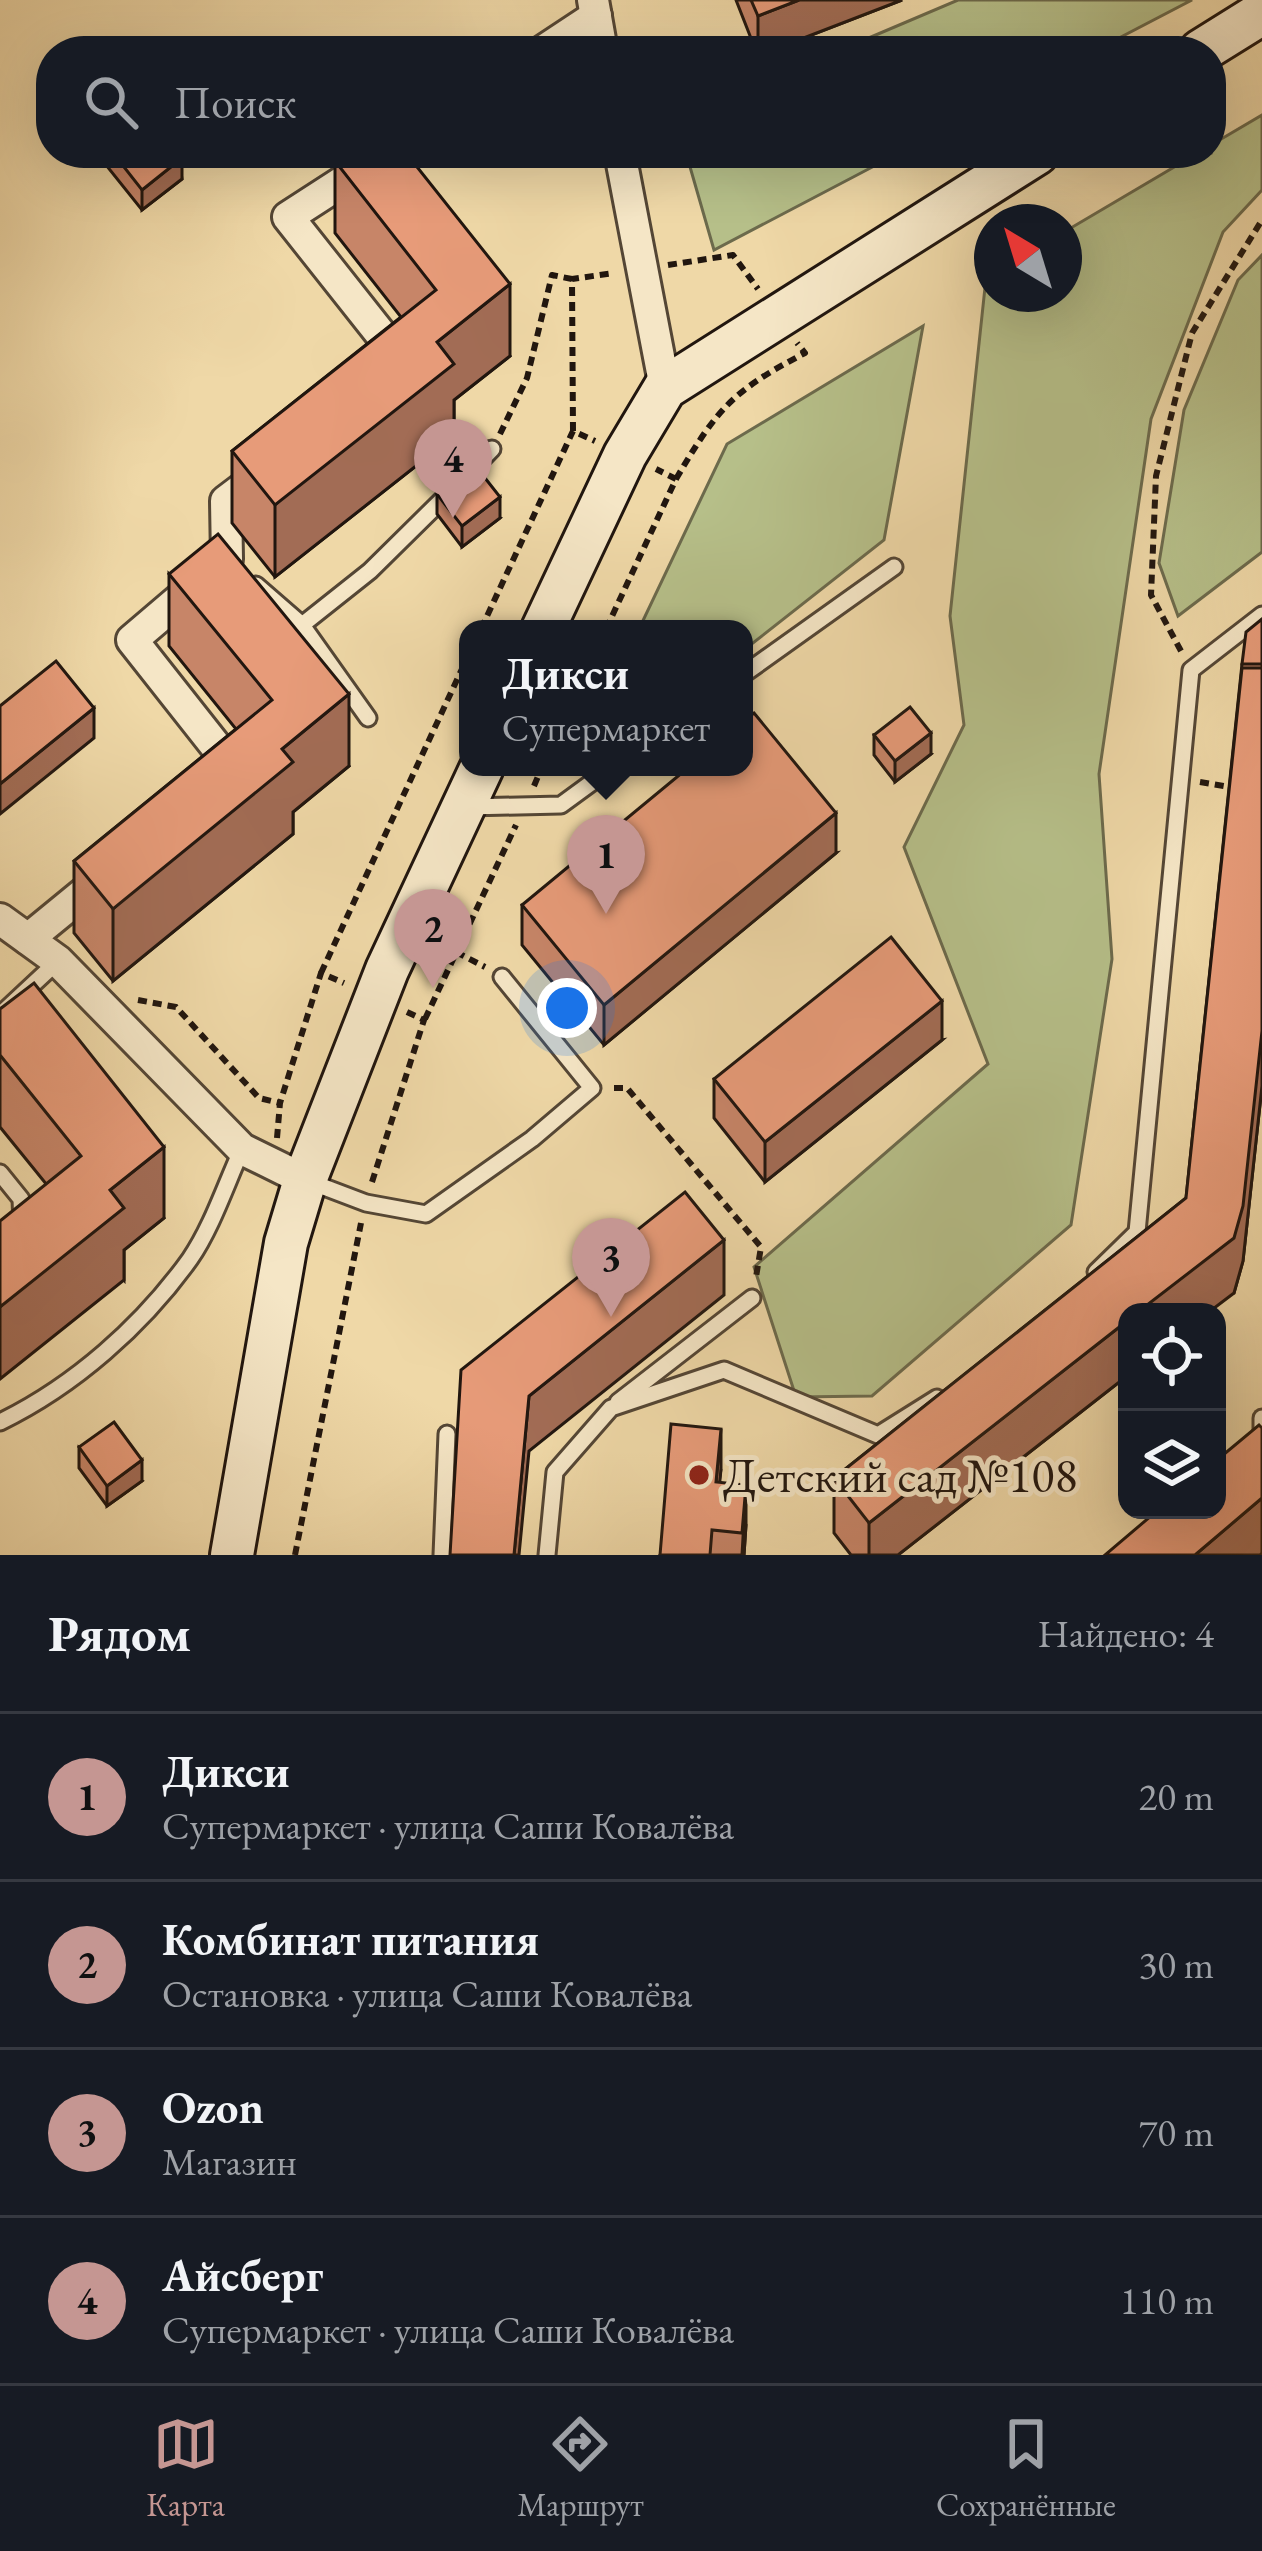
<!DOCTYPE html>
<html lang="ru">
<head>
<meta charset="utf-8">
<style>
  :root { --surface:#171b24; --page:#20242c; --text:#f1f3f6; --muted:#9ea1a6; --line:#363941; --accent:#c59692 }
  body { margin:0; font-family:"EB Garamond",serif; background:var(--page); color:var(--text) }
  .controls { position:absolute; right:36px; bottom:36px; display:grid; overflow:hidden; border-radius:24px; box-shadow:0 12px 48px #0002 }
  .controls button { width:108px; height:108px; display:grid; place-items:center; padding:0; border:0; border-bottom:3px solid var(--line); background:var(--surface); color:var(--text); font:60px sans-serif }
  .compass { position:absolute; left:974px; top:204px; width:108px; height:108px; border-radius:50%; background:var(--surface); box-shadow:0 12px 48px #0002; rotate:322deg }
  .you { position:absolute; left:567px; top:1008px; width:42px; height:42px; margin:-30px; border:9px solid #fff; border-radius:50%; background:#1a73e8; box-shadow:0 0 0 18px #1a73e833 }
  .badge { display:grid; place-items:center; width:78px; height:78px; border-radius:50%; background:var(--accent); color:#111; font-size:39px; font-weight:700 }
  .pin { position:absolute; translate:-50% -99px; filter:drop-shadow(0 3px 6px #0008) }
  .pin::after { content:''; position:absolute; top:63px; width:42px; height:36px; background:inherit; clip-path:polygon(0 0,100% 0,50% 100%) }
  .popup { position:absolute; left:459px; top:620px; width:294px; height:156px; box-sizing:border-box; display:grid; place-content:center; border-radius:24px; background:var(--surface); filter:drop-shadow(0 3px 9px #0005); font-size:39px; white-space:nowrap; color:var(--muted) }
  .popup b { font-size:45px; color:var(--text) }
  .popup::after { content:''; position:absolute; left:50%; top:100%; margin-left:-24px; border:24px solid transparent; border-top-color:var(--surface) }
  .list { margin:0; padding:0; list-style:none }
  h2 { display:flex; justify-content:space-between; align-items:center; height:156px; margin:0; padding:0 48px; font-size:51px }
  h2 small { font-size:39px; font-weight:400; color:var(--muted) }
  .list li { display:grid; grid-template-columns:78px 1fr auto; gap:36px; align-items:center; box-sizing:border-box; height:168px; padding:0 48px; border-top:3px solid var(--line) }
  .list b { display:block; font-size:45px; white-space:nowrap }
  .list p { margin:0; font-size:39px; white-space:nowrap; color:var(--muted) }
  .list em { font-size:39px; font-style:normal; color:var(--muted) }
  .icon { flex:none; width:66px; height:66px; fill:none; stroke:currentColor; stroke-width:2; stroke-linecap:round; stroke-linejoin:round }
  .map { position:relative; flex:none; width:1262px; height:1555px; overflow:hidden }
  .search { position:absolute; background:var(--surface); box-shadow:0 12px 48px #0002; left:36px; right:36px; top:36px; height:132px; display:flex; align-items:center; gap:30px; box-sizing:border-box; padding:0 42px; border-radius:48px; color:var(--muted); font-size:45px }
  .sheet { height:828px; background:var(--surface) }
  nav { display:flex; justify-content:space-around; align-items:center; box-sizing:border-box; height:168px; border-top:3px solid var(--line); background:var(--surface); font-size:33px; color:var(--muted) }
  nav a { display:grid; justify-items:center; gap:6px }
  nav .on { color:var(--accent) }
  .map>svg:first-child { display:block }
</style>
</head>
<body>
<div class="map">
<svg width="1262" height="1555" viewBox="0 0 1262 1555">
  <rect width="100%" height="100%" fill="#efd8a7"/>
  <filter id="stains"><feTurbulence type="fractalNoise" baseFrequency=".00167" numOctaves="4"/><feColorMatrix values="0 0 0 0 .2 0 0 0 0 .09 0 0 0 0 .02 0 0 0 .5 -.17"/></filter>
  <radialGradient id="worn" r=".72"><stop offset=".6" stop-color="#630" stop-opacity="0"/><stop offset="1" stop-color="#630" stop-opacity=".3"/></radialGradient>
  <g fill="#b6bf89" stroke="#6c6a4c" stroke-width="3">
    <path d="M958 0H1192L1094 51H838Z"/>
    <path d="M1262 115V190L1223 232 1151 419 1099 774 1112 959 1071 1225 872 1396 796 1397 754 1267 988 1064 904 847 964 725 950 616 986 278 992 274V294H1064V232L1198 153H1211V145Z"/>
    <path d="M686 153H899L714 250Z"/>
    <path d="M1262 255V552L1178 616 1159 563 1184 410 1238 280Z"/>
    <path d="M923 326 884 540 744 650V629H639L727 444Z"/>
  </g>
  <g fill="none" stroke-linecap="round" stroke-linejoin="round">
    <g stroke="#544635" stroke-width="21">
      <g id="lane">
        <path d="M465 477 492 449"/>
        <path d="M256 585 302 625 368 718"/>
        <path d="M302 625 370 571 448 494"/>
        <path d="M744 674 894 567"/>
        <path d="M467 807 561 805 613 767"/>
        <path d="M0 1015 58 961"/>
        <path d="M0 1173 21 1199 22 1225 0 1243"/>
        <path d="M308 1181 366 1203 426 1214 532 1139 592 1088 502 977"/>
        <path d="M1096 1272 1137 1232 1191 670 1262 615"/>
        <path d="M618 1402 752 1298"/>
        <path d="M1262 1418V1434"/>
        <path d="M0 1422C74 1386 142 1326 190 1259 212 1227 226 1184 242 1149"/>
        <path d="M442 1555 447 1434"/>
        <path d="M547 1555 555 1472 611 1408 724 1370 878 1435 937 1398"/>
      </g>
    </g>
    <g stroke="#544635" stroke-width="36">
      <g id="street">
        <path d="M593 0 602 51"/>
        <path d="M543 51 596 16"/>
        <path d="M387 153 288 217 402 361 399 364"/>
        <path d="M620 153 665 388"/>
        <path d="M225 774 233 768 132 640 227 559 226 501 263 473"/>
        <path d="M0 919 58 961 242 1149 305 1180"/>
        <path d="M28 939 106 875"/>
      </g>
    </g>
    <g stroke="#21160f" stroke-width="48">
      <g id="secondary">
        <path d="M1201 51 1262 13"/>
        <path d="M543 629 625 455 665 388 1037 153"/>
        <path d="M232 1555 286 1243 305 1180 387 970 482 767"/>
      </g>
    </g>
    <g stroke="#21160f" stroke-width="6" stroke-dasharray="9 6" stroke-linecap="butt">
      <path d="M668 265 733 255 758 289"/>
      <path d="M573 431 572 279 614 273"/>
      <path d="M500 434 527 378 552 275 572 279"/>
      <path d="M676 479C717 409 732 391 805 353L797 343"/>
      <path d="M481 629 573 431 595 441"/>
      <path d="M606 629 676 479 656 469"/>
      <path d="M1181 651 1151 595 1156 476 1192 333 1262 220"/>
      <path d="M1200 782 1235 788"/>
      <path d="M534 786 542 767"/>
      <path d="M456 952 485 967"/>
      <path d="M321 973 468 656"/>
      <path d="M138 1000 176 1007 259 1098 280 1103"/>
      <path d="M425 1019 516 825"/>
      <path d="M614 1088H627L761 1247 756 1277"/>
      <path d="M277 1138 280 1103 321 973 344 983"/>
      <path d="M372 1182 424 1020 405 1011"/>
      <path d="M295 1555 361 1223"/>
    </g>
    <use href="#lane" stroke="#f5e6c6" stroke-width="15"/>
    <use href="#street" stroke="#f5e6c6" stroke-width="30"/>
    <use href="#secondary" stroke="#f5e6c6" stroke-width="42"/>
  </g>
  <g fill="#c78568" stroke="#21160f" stroke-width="3">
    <path d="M736 0H902L770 51H756Z"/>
    <path d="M102 153H178L182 179 142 210 102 160Z"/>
    <path d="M335 161 510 356 454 400V436L275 577 232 523V451L401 317 335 233Z"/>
    <path d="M437 494 500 518 462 547 437 514Z"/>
    <path d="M169 574 349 766 293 812V834L113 981 74 933V861L236 729 169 646Z"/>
    <path d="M1262 619V1086L1243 1261 1234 1293 1127 1312V1376L898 1555H851L834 1533V1478L1186 1198 1242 664Z"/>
    <path d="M874 735 931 754 895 782 874 755Z"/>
    <path d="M836 853 604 1045 522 945V905Z"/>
    <path d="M0 1009 164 1218 124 1250V1280L0 1127Z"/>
    <path d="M942 1040 765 1182 714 1118V1079Z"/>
    <path d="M79 1447 142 1481 107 1506 79 1468Z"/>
    <path d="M721 1469 719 1483 746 1525 744 1555H660Z"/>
  </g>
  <g fill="#a26c55" stroke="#21160f" stroke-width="3">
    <path d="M799 0H902L770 51H758V16Z"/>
    <path d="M182 158V179L142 210V190Z"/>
    <path d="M510 284V356L454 400V436L275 577V505L437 342Z"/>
    <path d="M500 497V518L462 547V526Z"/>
    <path d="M349 694V766L293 812V834L113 981V909L282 749Z"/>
    <path d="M94 708V738L0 814V784Z"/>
    <path d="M931 733V754L895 782V761Z"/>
    <path d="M836 813V853L604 1045V1005Z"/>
    <path d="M942 1001V1040L765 1182V1142Z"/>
    <path d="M1262 1031V1086L1243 1261 1234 1293 1209 1312H1138Z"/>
    <path d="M164 1147V1218L124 1250V1280L0 1379V1307L110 1190Z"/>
    <path d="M724 1240V1295L529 1451 519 1555H514L529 1396Z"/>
    <path d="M1127 1321V1376L898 1555H869V1523Z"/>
    <path d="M721 1429V1469L716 1522V1482Z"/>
    <path d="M142 1460V1481L107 1506V1486Z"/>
    <path d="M746 1485V1525L744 1555H742Z"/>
    <path d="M1262 1498V1553L1260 1555H1195Z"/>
  </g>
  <g fill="#e79b79" stroke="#21160f" stroke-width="3">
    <path d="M751 0H799L758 16Z"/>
    <path d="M113 153H178L182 158 142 190Z"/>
    <path d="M345 153H406L510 284 437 342 454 364 275 505 232 451 436 290 335 161Z"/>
    <path d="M474 464 500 497 462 526 437 494Z"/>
    <path d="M218 534 349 694 282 749 293 762 113 909 74 861 272 700 169 574Z"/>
    <path d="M1262 619V664H1242L1246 632Z"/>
    <path d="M56 661 94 708 0 784V706Z"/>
    <path d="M1242 668H1262V1031L1243 1206 1234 1238 1138 1312H1127V1321L869 1523 834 1478 1186 1198Z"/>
    <path d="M910 707 931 733 895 761 874 735Z"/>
    <path d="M754 713 836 813 604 1005 522 905 689 767H744V721Z"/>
    <path d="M891 937 942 1001 765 1142 714 1079Z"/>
    <path d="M34 983 164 1147 110 1190 124 1208 0 1307V1221L81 1156 0 1055V1009Z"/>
    <path d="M685 1192 724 1240 529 1396 514 1555H450L461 1370Z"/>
    <path d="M114 1422 142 1460 107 1486 79 1447Z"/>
    <path d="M671 1424 721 1429 716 1482 746 1485 742 1533 712 1530 710 1555H660Z"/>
    <path d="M1259 1425 1262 1428V1498L1195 1555H1105L1158 1510H1217V1460Z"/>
  </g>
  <circle fill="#8f2418" stroke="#f5e6c6" stroke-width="4.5" cx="699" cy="1475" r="12"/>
  <g text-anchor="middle" stroke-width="10" stroke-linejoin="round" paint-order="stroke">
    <g font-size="48" fill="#21160f" stroke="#f5e6c6" text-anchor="start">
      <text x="723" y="1492">Детский сад №108</text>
    </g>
  </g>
  <rect width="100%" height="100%" filter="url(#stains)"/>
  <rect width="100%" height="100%" fill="url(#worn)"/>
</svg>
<div class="controls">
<button><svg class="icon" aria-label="locate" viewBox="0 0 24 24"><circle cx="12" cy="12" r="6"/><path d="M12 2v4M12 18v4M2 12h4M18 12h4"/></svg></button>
<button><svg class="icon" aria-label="layers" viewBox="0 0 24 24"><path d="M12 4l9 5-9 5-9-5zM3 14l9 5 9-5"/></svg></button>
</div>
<svg class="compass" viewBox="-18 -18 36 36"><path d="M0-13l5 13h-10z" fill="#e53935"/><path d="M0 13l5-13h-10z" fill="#9ea1a6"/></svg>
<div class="you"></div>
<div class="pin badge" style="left:606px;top:914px">1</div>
<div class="popup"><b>Дикси</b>Супермаркет</div>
<div class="pin badge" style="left:433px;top:988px">2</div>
<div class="pin badge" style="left:611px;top:1317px">3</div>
<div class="pin badge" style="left:453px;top:518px">4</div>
<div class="search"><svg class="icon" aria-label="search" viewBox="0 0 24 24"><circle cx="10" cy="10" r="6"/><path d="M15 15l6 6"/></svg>Поиск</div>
</div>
<section class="sheet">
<h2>Рядом<small>Найдено: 4</small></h2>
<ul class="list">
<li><span class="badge">1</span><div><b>Дикси</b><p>Супермаркет · улица Саши Ковалёва</p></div><em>20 m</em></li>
<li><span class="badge">2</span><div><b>Комбинат питания</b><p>Остановка · улица Саши Ковалёва</p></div><em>30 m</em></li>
<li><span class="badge">3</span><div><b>Ozon</b><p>Магазин</p></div><em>70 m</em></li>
<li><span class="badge">4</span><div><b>Айсберг</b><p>Супермаркет · улица Саши Ковалёва</p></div><em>110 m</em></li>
</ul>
</section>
<nav>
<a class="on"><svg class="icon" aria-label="map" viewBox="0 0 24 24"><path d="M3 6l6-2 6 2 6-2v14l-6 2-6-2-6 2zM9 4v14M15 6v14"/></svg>Карта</a>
<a><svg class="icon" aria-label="directions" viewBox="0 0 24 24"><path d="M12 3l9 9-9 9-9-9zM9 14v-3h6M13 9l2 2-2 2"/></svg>Маршрут</a>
<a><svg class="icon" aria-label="saved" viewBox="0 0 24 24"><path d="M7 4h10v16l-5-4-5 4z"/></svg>Сохранённые</a>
</nav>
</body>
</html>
